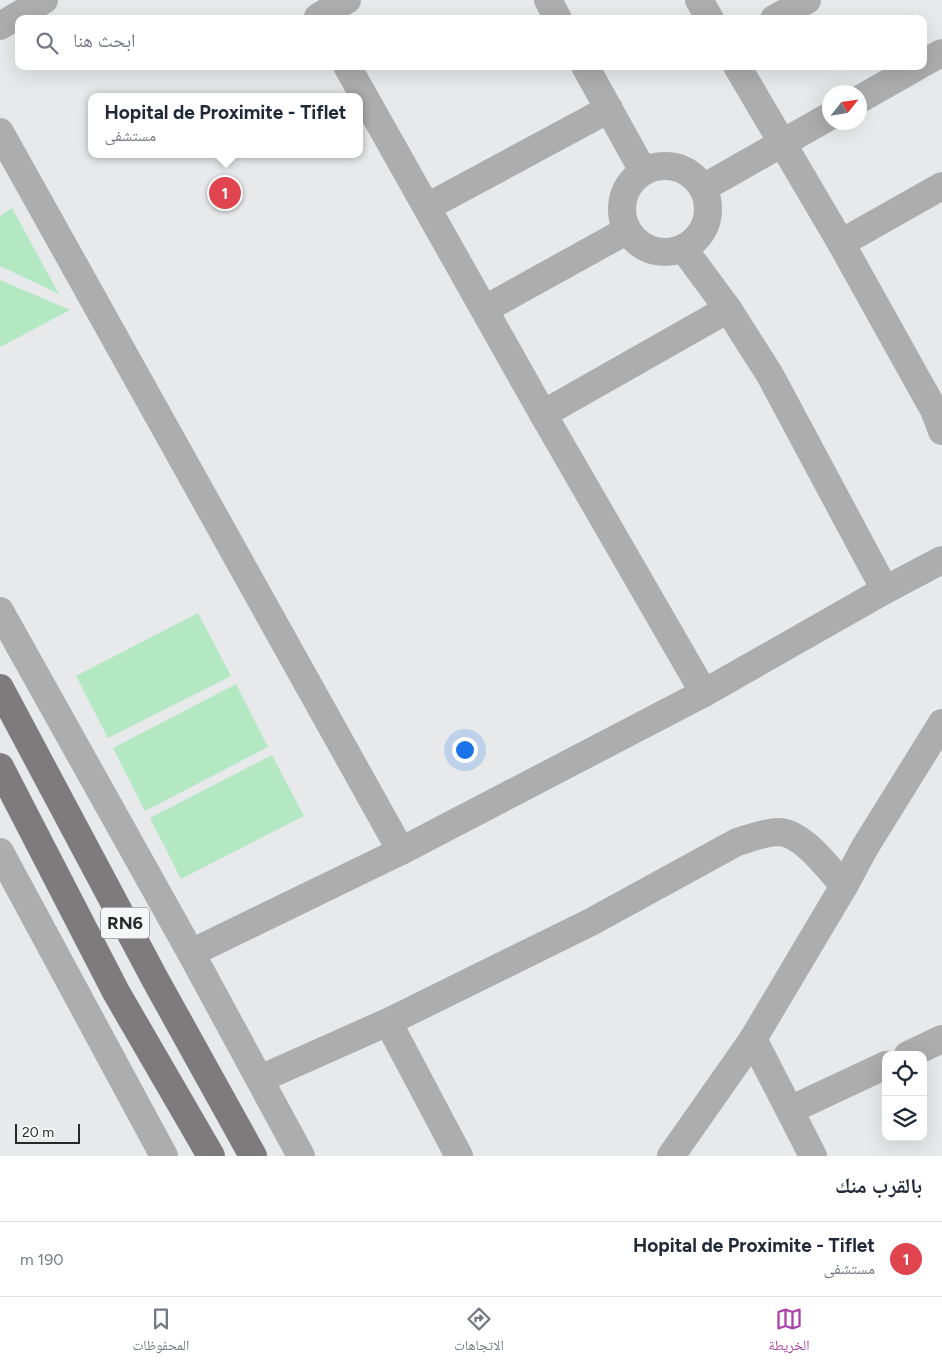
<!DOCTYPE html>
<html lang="ar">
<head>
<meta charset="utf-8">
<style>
  :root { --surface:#fff; --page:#f6f6f7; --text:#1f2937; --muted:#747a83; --line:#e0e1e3; --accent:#ab45a9 }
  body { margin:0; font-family:Figtree,"Noto Naskh Arabic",sans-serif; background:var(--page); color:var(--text); direction:rtl }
  .controls { position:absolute; right:15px; bottom:15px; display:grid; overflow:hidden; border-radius:10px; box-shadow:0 5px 20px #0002 }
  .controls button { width:45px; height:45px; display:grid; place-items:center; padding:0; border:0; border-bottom:1px solid var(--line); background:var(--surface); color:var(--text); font:25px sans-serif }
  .compass { position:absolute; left:822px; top:85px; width:45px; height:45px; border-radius:50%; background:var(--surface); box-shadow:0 5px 20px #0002; rotate:60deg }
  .scale { position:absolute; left:15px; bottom:12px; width:65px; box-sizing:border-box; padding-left:5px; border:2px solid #29292a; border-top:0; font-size:14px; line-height:18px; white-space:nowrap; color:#29292a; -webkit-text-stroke:4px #f4f6f8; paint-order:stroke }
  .you { position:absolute; left:464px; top:749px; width:18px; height:18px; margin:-12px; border:4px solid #fff; border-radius:50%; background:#1a73e8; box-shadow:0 0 0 8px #1a73e833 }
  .badge { display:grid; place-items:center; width:32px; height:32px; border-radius:50%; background:var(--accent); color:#fff; font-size:16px; font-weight:700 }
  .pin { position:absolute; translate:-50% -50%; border:2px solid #fff; box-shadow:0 1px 5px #0006 }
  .popup { position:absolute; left:88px; top:93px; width:275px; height:65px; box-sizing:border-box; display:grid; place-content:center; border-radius:10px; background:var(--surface); filter:drop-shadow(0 1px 4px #0005); font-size:16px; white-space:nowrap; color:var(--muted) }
  .popup b { font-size:19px; color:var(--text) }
  .popup::after { content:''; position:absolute; left:50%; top:100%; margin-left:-10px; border:10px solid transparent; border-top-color:var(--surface) }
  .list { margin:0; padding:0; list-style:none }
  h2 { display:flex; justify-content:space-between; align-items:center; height:65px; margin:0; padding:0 20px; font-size:21px }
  h2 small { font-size:16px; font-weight:400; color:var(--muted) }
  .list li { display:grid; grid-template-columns:32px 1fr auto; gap:15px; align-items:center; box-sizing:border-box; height:75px; padding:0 20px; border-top:1px solid var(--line) }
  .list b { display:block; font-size:19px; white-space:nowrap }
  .list p { margin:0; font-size:16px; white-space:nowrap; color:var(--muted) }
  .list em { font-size:16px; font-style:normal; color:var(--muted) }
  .icon { flex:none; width:28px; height:28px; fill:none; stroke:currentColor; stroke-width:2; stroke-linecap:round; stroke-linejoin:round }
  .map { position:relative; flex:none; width:942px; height:1156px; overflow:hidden; direction:ltr }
  .search { position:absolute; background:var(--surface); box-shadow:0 5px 20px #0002; left:15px; right:15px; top:15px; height:55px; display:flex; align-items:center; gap:12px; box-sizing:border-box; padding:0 18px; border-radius:10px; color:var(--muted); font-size:19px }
  .sheet { height:140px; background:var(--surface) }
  nav { display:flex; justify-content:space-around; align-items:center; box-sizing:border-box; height:70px; border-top:1px solid var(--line); background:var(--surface); font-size:14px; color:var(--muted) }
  nav a { display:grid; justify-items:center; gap:2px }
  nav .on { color:var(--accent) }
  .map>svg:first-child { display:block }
</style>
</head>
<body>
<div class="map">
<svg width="942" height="1156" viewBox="0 0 942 1156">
  <rect width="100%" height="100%" fill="#e7e9eb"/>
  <g fill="#b4e8c3">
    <path d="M12 208 59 294 0 266V216Z"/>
    <path d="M0 280 70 310 0 347Z"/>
    <path d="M198 613 231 676 108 738 76 676Z"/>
    <path d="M236 684 268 747 145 811 113 748Z"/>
    <path d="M272 755 304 816 181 879 150 818Z"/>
  </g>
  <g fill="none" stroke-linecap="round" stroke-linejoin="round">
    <g stroke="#aeadad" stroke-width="28">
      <path d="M548 0 558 19"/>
      <path d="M699 0 710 19"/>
      <path d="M318 17 347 0"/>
      <path d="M774 19 807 0"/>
      <path d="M0 26 44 0"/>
      <path d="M923 63 942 53"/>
      <path d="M347 66 543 414 704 693"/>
      <path d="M585 66 643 171"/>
      <path d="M737 66 841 243 934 410 942 431"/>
      <path d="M860 99 918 66"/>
      <path d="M0 132 401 851"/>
      <circle cx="665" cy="209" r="43"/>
      <path d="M703 188 830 116"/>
      <path d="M427 207 609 109"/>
      <path d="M841 243 942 186"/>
      <path d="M683 248 728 309 770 375 885 590"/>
      <path d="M485 309 626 231"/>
      <path d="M543 414 728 309"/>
      <path d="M0 611 191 953 301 1156"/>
      <path d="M0 852 164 1156"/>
      <path d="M191 953 401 851 704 693 885 590 942 560"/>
      <path d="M388 1022 459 1156"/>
      <path d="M753 1039 813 1156"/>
      <path d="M908 1055 942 1039"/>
      <path d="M260 1079 388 1022 591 922 737 842C751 838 764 832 779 832 803 833 829 869 844 886"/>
      <path d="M790 1110 886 1065"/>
      <path d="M671 1156 753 1039 844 886 865 847 942 723"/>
    </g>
    <g stroke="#7e7b7c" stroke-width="28">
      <path d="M0 688 156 981 253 1156"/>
      <path d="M0 767 116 992 211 1156"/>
    </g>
  </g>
  <g text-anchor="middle" stroke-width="4" stroke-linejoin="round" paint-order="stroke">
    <rect fill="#f4f6f8" stroke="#666668" stroke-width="1" x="101" y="907.5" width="48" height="31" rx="4"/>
    <g font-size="18" font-weight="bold" fill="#29292a">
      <text x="125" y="929">RN6</text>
    </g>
  </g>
</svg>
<div class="controls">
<button><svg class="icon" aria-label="locate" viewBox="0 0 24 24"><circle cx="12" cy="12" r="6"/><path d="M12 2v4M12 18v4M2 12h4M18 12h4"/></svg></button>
<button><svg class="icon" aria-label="layers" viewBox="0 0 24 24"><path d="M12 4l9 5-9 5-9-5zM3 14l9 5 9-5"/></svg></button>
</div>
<svg class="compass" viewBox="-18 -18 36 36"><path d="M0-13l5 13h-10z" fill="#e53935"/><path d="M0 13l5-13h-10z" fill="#747a83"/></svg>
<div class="scale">20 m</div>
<div class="you"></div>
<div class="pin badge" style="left:225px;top:193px;background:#e0444e">1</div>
<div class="popup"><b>Hopital de Proximite - Tiflet</b>مستشفى</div>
<div class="search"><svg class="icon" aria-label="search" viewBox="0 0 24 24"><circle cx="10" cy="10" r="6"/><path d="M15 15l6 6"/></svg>ابحث هنا</div>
</div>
<section class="sheet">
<h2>بالقرب منك<small></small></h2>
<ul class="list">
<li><span class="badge" style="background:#e0444e">1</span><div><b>Hopital de Proximite - Tiflet</b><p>مستشفى</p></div><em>190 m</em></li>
</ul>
</section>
<nav>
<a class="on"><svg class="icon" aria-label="map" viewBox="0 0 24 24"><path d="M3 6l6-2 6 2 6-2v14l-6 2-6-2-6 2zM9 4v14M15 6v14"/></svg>الخريطة</a>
<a><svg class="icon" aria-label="directions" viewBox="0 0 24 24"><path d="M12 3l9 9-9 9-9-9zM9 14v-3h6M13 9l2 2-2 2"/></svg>الاتجاهات</a>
<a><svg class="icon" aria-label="saved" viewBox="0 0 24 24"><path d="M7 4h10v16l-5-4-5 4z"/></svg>المحفوظات</a>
</nav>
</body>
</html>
